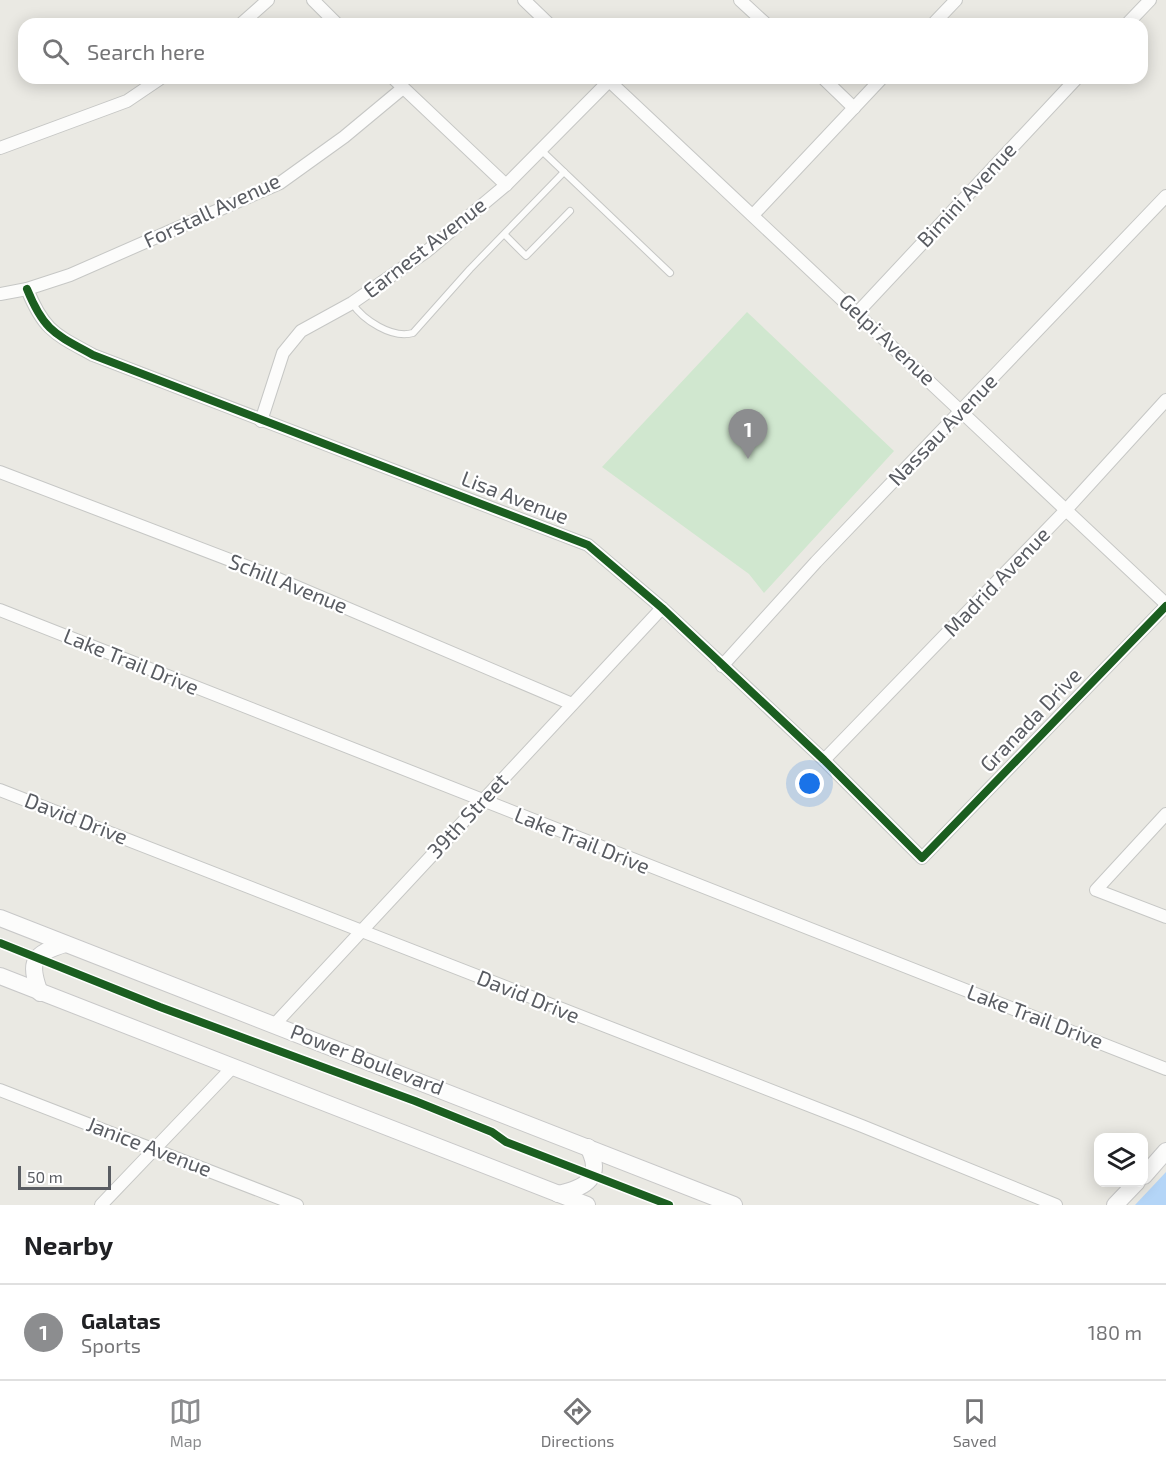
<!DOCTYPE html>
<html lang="en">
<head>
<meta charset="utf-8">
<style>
  :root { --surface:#fff; --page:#f2f2f2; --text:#202124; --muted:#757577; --line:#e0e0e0; --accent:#8c8d8f }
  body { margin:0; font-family:"Exo 2",sans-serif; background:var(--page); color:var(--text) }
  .controls { position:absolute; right:18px; bottom:18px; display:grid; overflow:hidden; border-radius:12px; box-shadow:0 3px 15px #0003 }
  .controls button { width:54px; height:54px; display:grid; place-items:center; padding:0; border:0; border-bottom:2px solid var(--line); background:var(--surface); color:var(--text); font:30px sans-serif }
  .scale { position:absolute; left:18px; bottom:15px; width:93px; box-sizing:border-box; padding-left:6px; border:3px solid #595c62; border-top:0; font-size:16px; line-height:21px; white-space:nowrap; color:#595c62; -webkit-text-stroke:4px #fff; paint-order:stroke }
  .you { position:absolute; left:810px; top:784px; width:21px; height:21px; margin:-15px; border:4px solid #fff; border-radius:50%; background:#1a73e8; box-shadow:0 0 0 9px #1a73e833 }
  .badge { display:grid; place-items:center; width:39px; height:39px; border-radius:50%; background:var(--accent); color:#fff; font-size:20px; font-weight:700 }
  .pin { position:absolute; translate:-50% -50px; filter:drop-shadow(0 2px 3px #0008) }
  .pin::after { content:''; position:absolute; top:32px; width:21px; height:18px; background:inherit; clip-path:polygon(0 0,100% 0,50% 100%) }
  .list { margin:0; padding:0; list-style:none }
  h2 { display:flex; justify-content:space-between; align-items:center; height:78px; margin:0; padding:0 24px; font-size:26px }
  h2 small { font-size:20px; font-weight:400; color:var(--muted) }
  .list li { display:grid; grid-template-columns:39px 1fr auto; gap:18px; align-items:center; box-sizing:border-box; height:96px; padding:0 24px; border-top:2px solid var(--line) }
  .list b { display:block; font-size:22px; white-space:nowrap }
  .list p { margin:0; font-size:20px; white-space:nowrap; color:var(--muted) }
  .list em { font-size:20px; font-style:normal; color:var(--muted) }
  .icon { flex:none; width:33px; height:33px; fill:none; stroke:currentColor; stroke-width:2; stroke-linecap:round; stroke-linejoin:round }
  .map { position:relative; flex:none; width:1166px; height:1205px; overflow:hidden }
  .search { position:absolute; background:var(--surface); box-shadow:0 3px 15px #0003; left:18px; right:18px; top:18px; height:66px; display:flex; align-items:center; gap:15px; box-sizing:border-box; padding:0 21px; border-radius:18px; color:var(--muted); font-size:22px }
  .sheet { height:174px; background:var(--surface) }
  nav { display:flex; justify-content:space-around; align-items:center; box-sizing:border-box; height:84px; border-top:2px solid var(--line); background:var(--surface); font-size:16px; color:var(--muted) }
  nav a { display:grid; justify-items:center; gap:3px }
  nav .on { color:var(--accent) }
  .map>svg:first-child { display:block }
</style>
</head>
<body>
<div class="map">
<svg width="1166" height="1205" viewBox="0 0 1166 1205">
  <rect width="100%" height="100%" fill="#eae9e3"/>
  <path fill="#d0e7cf" d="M747 312 894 451 764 593 749 574 602 467Z"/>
  <path fill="#b4d5f7" d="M1166 1172V1205H1135Z"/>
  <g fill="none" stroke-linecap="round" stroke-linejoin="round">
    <g stroke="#c6c7c5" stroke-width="8">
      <g id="lane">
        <path d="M541 150 670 273"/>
        <path d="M505 235 526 256 570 211"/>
        <path d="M352 303C363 320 392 339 413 333L470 269 564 172"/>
      </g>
    </g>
    <g stroke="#c6c7c5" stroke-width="14">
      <g id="street">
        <path d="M313 0 337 24"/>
        <path d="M524 0 549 24"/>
        <path d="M740 0 766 24"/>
        <path d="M241 24 268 0"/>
        <path d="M933 24 956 0"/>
        <path d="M1127 24 1150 0"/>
        <path d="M393 78 506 185"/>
        <path d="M606 78 1166 604"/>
        <path d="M823 78 854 108"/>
        <path d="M0 148 127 101 161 78"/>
        <path d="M753 215 882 78"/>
        <path d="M27 289C44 331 55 334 93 355L588 545 662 608 824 760 922 858 1166 606"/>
        <path d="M0 294 27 289 70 275 280 183 344 137 403 88"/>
        <path d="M858 312 1077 78"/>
        <path d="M261 421 283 353 301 331 352 303 427 251 506 185 609 81"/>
        <path d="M0 472 264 573 572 704"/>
        <path d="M0 610 1166 1069"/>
        <path d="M722 666 816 562 1166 196"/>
        <path d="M824 760 1065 511 1166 400"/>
        <path d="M0 790 862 1126 1056 1205"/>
        <path d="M1166 814 1096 890 1166 917"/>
        <path d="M275 1024 662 608"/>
        <path d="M0 1090 297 1205"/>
        <path d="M101 1205 231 1069"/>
      </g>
    </g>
    <g stroke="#c8c8c8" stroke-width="18">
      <g id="secondary">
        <path d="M0 918 734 1205"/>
        <path d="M0 976 587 1205"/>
        <path d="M40 993C28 961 33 954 65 944"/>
        <path d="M1144 1176 1166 1151"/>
        <path d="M558 1194C586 1188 604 1177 588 1147"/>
        <path d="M1115 1205 1137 1182"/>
      </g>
    </g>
    <use href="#lane" stroke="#fcfcfb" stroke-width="6"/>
    <use href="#street" stroke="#fcfcfb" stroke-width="12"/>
    <use href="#secondary" stroke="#fcfcfb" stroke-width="16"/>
    <g stroke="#fff" stroke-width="11">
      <g id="cycleway">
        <path d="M27 289C44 331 55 334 93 355L588 545 662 608 824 760 922 858 1166 606"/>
        <path d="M0 943 160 1007 415 1101 492 1132 506 1142 669 1205"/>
      </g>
    </g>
    <use href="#cycleway" stroke="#1b5e20" stroke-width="8"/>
  </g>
  <g text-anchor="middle" stroke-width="4.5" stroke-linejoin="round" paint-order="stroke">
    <g font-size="21" fill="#595c62" stroke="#fff">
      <text transform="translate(967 195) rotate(-47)" y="7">Bimini Avenue</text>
      <text transform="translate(212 211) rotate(-25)" y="7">Forstall Avenue</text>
      <text transform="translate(425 248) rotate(-38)" y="7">Earnest Avenue</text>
      <text transform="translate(887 340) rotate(43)" y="7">Gelpi Avenue</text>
      <text transform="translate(943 430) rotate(-46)" y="7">Nassau Avenue</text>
      <text transform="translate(515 498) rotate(21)" y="7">Lisa Avenue</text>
      <text transform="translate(997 582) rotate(-46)" y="7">Madrid Avenue</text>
      <text transform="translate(288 584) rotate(22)" y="7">Schill Avenue</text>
      <text transform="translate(131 662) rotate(22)" y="7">Lake Trail Drive</text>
      <text transform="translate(1031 720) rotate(-46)" y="7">Granada Drive</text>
      <text transform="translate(468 816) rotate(-47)" y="7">39th Street</text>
      <text transform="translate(76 819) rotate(21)" y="7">David Drive</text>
      <text transform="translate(582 841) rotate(22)" y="7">Lake Trail Drive</text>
      <text transform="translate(528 997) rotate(22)" y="7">David Drive</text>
      <text transform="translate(1035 1017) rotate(21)" y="7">Lake Trail Drive</text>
      <text transform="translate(367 1060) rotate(21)" y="7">Power Boulevard</text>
      <text transform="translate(149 1147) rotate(21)" y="7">Janice Avenue</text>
    </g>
  </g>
</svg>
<div class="controls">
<button><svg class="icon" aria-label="layers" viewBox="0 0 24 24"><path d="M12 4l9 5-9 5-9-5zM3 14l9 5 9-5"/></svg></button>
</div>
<div class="scale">50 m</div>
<div class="you"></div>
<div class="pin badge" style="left:748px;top:459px">1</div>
<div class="search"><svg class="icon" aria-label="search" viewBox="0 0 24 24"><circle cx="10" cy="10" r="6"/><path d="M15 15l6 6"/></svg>Search here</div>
</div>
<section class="sheet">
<h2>Nearby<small></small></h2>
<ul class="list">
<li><span class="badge">1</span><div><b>Galatas</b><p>Sports</p></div><em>180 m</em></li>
</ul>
</section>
<nav>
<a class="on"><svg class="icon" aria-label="map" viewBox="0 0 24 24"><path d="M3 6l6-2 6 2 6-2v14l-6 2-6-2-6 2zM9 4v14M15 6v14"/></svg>Map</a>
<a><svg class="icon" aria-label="directions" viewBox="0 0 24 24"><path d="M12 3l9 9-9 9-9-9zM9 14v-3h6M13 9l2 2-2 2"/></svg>Directions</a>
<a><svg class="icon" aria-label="saved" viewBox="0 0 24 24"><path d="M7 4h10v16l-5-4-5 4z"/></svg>Saved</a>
</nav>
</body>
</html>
